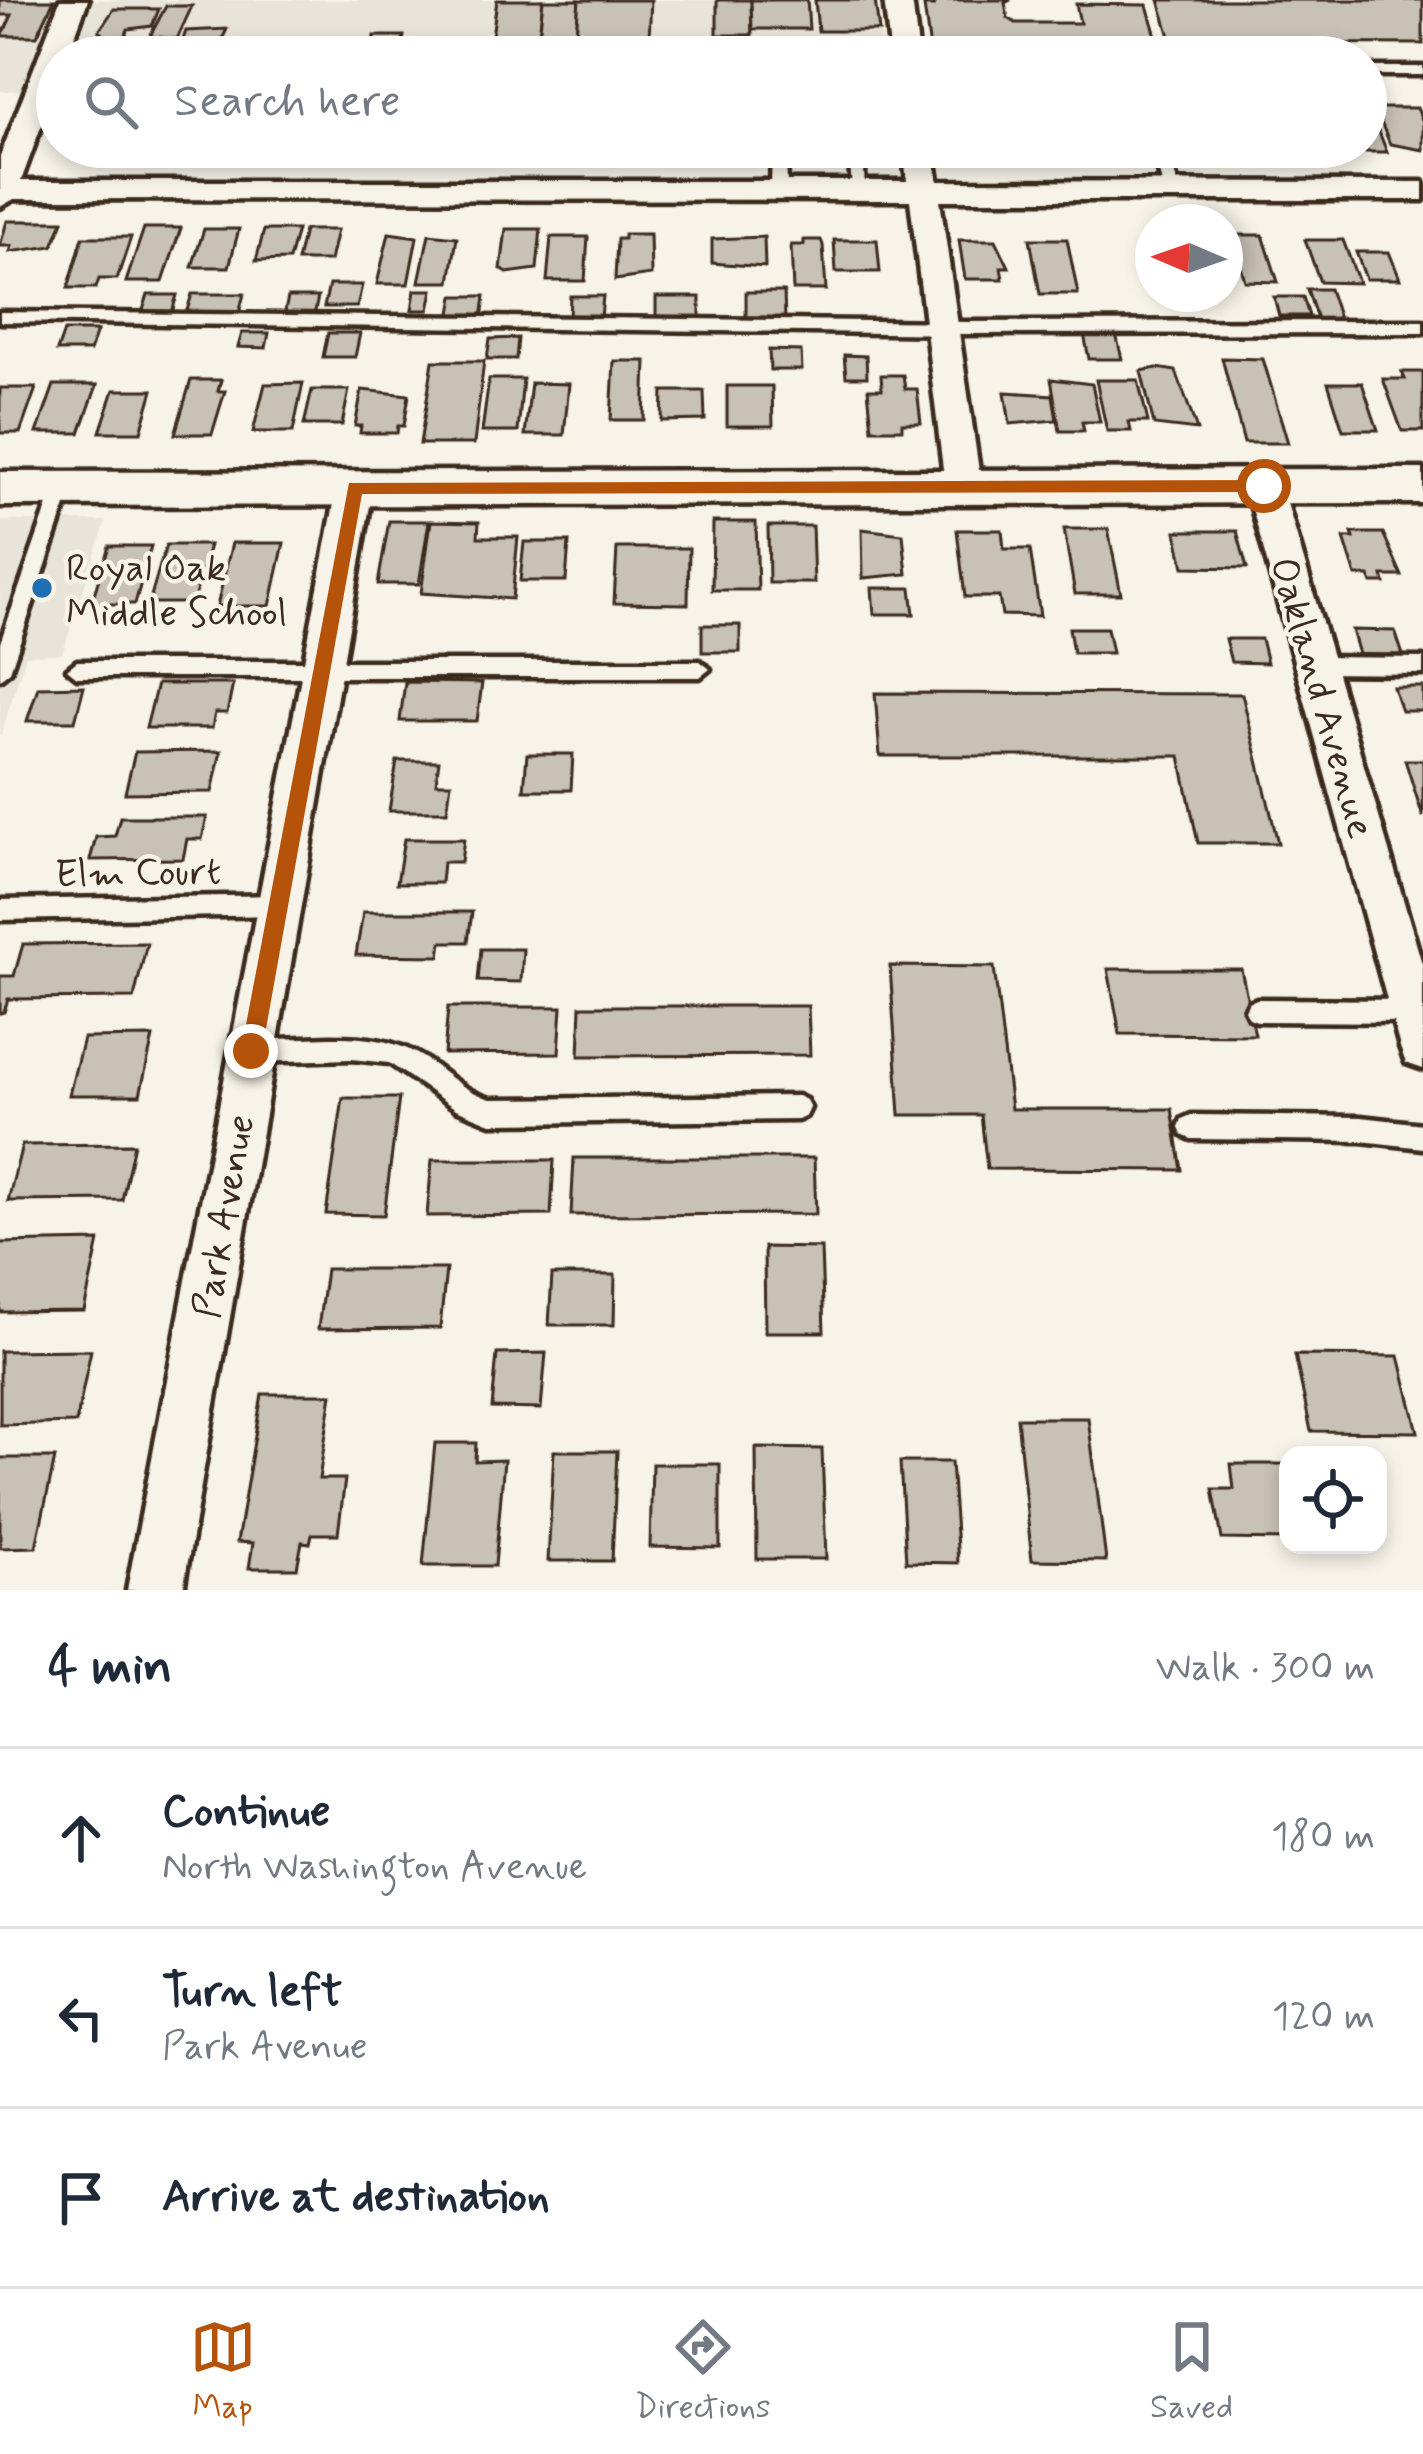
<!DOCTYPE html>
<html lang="en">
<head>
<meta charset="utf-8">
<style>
  :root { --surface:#fff; --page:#f2f2f3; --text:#1f2937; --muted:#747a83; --line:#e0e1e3; --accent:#b45309 }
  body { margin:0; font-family:Mynerve,sans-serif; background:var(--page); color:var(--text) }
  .controls { position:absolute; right:36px; bottom:36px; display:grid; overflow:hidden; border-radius:24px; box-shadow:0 6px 18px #0003 }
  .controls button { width:108px; height:108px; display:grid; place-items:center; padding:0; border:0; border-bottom:3px solid var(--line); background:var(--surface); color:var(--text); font:60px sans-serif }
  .compass { position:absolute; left:1135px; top:204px; width:108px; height:108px; border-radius:50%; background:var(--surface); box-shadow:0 6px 18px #0003; rotate:272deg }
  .stop { position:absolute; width:36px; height:36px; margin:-27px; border:9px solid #b45309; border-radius:50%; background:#fff }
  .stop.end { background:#b45309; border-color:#fff; box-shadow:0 3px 12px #0008 }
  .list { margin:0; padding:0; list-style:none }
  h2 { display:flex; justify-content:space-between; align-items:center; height:156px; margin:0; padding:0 48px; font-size:51px }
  h2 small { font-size:39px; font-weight:400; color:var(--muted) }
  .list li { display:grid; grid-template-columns:78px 1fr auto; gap:36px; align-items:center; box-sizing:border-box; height:180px; padding:0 48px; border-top:3px solid var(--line) }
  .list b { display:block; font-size:45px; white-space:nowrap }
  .list p { margin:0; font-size:39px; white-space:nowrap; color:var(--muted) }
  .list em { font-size:39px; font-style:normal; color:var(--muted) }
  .icon { flex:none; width:66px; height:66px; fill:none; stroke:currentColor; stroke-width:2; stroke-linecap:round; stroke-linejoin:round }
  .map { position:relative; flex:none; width:1423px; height:1590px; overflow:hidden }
  .search { position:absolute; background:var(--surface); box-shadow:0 6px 18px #0003; left:36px; right:36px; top:36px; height:132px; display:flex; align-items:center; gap:30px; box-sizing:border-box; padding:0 42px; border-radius:66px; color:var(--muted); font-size:45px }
  .sheet { height:696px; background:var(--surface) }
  nav { display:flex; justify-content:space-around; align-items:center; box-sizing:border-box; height:168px; border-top:3px solid var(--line); background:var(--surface); font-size:33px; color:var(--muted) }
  nav a { display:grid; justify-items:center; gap:6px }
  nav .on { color:var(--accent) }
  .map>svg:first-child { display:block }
</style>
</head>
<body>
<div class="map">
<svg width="1423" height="1590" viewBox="0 0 1423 1590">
  <rect width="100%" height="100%" fill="#f7f3e8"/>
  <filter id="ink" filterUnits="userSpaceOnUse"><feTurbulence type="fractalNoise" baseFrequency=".00833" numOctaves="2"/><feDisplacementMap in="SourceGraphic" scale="24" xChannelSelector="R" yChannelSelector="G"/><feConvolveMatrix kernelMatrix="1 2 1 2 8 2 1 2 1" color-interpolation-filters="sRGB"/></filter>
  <g filter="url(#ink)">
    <g fill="#e9e4d9">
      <path d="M0 0H876L883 57H57L52 91H0Z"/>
      <path d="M740 147H894L896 163 740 161Z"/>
      <path d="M0 521H106L62 654 26 655 0 737Z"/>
    </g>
    <g fill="#c8c1b6" stroke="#3b2a1e" stroke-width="3">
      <path d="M0 0H54L37 36H2L12 15H0Z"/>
      <path d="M497 0H543L538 44H491Z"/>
      <path d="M543 0H579L575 47H538Z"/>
      <path d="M579 0H651L648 57H574Z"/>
      <path d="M717 0H751L752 35H717Z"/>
      <path d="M751 0H807L809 29H752Z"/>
      <path d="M815 0H875L879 31H818Z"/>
      <path d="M934 0H1011L1005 3 1008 18 1016 23H1080L1076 4 1147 5 1162 57H931L924 6H934Z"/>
      <path d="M1159 0H1423V44L1172 43Z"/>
      <path d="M166 6H192L177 39 150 36Z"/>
      <path d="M114 9H159L152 26 128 29 125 38 108 37 99 31Z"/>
      <path d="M227 29 214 57H177L186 31Z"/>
      <path d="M374 36H404L400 57H355L357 49 371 50Z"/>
      <path d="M1375 108H1417L1423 122V150L1390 144Z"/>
      <path d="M1366 122H1375L1387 152H1351L1349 147H1366Z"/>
      <path d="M7 221H63L53 246 10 252 12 246H0Z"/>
      <path d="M144 228H181L163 282H126Z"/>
      <path d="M204 229H239L229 267H192Z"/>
      <path d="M506 229H541L537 269 507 273 501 269Z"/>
      <path d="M264 230H297L289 260 256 261Z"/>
      <path d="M304 230H337L330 261H297Z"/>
      <path d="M389 233 417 237 408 284H377Z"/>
      <path d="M429 234 457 237 450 282H419Z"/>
      <path d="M624 234H650L651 275 615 280 617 239H624Z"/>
      <path d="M1232 235H1263L1278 282 1245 281Z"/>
      <path d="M83 237H131L117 279H99L96 288H68Z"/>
      <path d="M551 237H588L585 281H547Z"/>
      <path d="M764 237 765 267 712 263V239Z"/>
      <path d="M1030 239H1067L1078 294H1040Z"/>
      <path d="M804 240H821L823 245 826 290H793L791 245H804Z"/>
      <path d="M834 240H877L880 272H836Z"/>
      <path d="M959 240H996L1009 267H1001L1003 279H965Z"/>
      <path d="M1305 240H1343L1359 283 1320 282Z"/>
      <path d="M1356 252H1389L1400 279H1366Z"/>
      <path d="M329 285H362L357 307H324Z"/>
      <path d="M1307 289H1329L1339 319H1317Z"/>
      <path d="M415 290H433L429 310H412Z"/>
      <path d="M746 292H784L785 320H746Z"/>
      <path d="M192 294H244L238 317H185Z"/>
      <path d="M148 295H177L171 316H141Z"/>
      <path d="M454 296H485L482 319H450Z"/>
      <path d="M570 296H603L601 318H569Z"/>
      <path d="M288 297H318L314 316H284Z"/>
      <rect x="656" y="297" width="44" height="23"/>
      <path d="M1274 297H1303L1309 316H1279Z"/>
      <path d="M64 331H97L90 351H57Z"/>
      <path d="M242 333H269L266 348 238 347Z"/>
      <path d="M328 333H360L355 357H323Z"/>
      <path d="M1084 334H1116L1122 359H1089Z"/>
      <path d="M518 338 516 359H487L490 339Z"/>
      <path d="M769 350 801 351 802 370H770Z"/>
      <path d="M844 355 866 356 867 377H846Z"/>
      <path d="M1222 358 1263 359 1288 443H1244Z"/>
      <path d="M433 361H484L474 444H420Z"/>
      <path d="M614 361H646L644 420H611Z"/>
      <path d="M1157 368 1176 371 1197 430 1154 425 1141 371Z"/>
      <path d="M1402 372H1423V431H1402L1383 379H1405Z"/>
      <path d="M881 375H903L905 389H917L921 423H902V429H872L868 389H882Z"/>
      <path d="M489 379H523L518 432H482Z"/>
      <path d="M1051 379 1092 384 1100 422H1082L1084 431H1060Z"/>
      <path d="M191 380H221L218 391H225L212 434H175Z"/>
      <path d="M1096 380H1138L1148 422H1129L1131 431H1107Z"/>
      <path d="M303 383 293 432H253L265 384Z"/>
      <path d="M531 383 569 384 564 435H525Z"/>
      <path d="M1328 383H1362L1378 430H1343Z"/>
      <path d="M54 385H97L80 433H37Z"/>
      <path d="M727 386H772L773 426H727Z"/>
      <path d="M0 388H36L20 433H0Z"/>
      <path d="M114 390H153L141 432H100Z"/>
      <path d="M312 390H349L342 425H304Z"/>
      <path d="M362 390 409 395 404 426H398L397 433H360L361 426H355Z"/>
      <path d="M663 391H704L705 420 662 421Z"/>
      <path d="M1005 392 1053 395 1057 420 1010 424Z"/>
      <path d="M389 521H429L419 584H378Z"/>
      <path d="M431 521 479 522 478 537H518L512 599 421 593Z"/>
      <path d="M713 522H756L758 590H712Z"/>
      <path d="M768 526H812L814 583H769Z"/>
      <path d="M862 529 903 534 907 574 863 578Z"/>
      <path d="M1064 529H1108L1121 594H1075Z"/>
      <path d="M957 530H1002L1004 549H1030L1040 616 1002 615 999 597H965Z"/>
      <path d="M1176 531H1237L1247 568 1184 567Z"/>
      <path d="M1352 533H1383L1402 576H1383L1385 583H1372L1369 576H1356L1344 538H1354Z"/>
      <path d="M524 542H569L566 581H520Z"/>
      <path d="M232 543H284L270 606H217Z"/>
      <path d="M166 545H209L193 603H149Z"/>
      <path d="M109 546H151L135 604H91Z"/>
      <path d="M617 548H689L688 604 614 603Z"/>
      <path d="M872 588H911L914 614H874Z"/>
      <rect x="702" y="625" width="38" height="27"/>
      <path d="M1069 628H1107L1112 653H1073Z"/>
      <path d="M1352 630 1395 631 1404 658H1360Z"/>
      <path d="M1225 639H1261L1267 663 1231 662Z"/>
      <path d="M405 682 482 683 477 721H400Z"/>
      <path d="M157 684H233L227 713H215L212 728H146Z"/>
      <path d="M84 686 75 721H27L38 687Z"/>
      <path d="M1393 687H1423V711H1401Z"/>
      <path d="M875 693 1242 694 1278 843H1198L1180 756H880Z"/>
      <path d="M221 751 212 792 125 793 135 752Z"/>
      <path d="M527 754H573L571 790H524Z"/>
      <path d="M1405 760H1423V817Z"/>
      <path d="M397 761H439L436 783H451L447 811H389Z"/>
      <path d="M120 817H207L202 839H187L183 859 90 860 96 837 115 836Z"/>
      <path d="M404 839H464L461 862H443L441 883H397Z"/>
      <path d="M363 912H472L468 942H442L440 956 356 955Z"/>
      <path d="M147 943 134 998 8 999 4 1012 0 1013V976H14L23 944Z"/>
      <path d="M481 949H523L521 982 478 981Z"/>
      <path d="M890 966 994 967 1011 1109H1172L1182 1170 987 1169 981 1115H900Z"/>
      <path d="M1108 969H1241L1255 1035 1120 1034Z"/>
      <path d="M581 1006H808L810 1055 579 1056Z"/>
      <path d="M448 1007H562L559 1053 444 1054Z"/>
      <path d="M153 1037 140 1095H69L83 1038Z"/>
      <path d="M343 1098H399L384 1215 326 1214Z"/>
      <path d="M134 1144 122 1200 8 1201 22 1145Z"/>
      <path d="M574 1158H814L816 1214 571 1215Z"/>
      <path d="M432 1160H554L551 1215 427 1216Z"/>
      <path d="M99 1241 84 1311 0 1312V1243Z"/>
      <path d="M764 1247 821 1248 824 1332H765Z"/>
      <path d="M326 1269H446L440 1328 318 1329Z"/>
      <path d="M552 1275H615L614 1325H549Z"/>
      <path d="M91 1350 76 1423 0 1425V1351Z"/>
      <path d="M546 1353 541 1409 492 1408 497 1354Z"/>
      <path d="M1295 1355 1399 1356 1418 1432 1311 1431Z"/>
      <path d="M262 1394H332L319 1479H345L338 1534H312L310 1543 302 1542 297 1568H249L253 1543 237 1542Z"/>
      <path d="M1017 1418H1088L1106 1561 1032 1560Z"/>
      <path d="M435 1443H476L475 1461 504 1460 495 1566H423Z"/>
      <path d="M756 1448 822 1449 826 1559H757Z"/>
      <path d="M554 1451H617L612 1561H548Z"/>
      <path d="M0 1458H55L36 1547 0 1548Z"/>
      <path d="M900 1462H951L958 1563 906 1562Z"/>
      <path d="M652 1464H720V1548L650 1547Z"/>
      <path d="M1231 1464H1288V1540L1222 1539 1213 1489H1234Z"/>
    </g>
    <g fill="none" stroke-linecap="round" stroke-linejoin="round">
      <g stroke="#3b2a1e" stroke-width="9">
        <g id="service">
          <rect x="1366" y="67" width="57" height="8"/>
          <path d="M772 147H786L787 190 779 195 771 190Z"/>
          <path d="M849 147H863L865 193H855L852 190Z"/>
          <path d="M1152 147H1166L1180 190 1177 193H1167L1164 190Z"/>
          <path d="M0 312 966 322 1423 321V333L966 334 0 322Z"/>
          <path d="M63 481 72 488 10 671 0 679V643L54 488Z"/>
          <path d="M1316 657 1423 658V674L1316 673 1306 665Z"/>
          <path d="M77 661H700L710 669 700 677H77L67 669Z"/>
          <path d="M278 895 286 898 289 905 286 912 278 915 0 920V900Z"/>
          <path d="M1257 999 1413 1000 1421 1003 1423 1014 1413 1022 1257 1021 1249 1018 1245 1010 1249 1002Z"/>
          <path d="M330 1037C364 1037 395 1039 424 1058 447 1074 464 1091 491 1099L798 1096 806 1100 810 1108 806 1116 798 1120 491 1123 456 1109 389 1063 351 1059 252 1062 244 1059 240 1051 244 1043 252 1040Z"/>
          <path d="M1191 1115 1361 1117 1423 1124V1148L1361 1141 1191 1139 1182 1135 1179 1127 1182 1119Z"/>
        </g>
      </g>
      <g stroke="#3b2a1e" stroke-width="9">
        <g id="minor">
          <path d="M60 0H88L67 57H57V83L21 181H907L903 147H933L938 181 1423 182V200H940L981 485 976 494 963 498 950 494 945 485 910 200 14 199 0 207V157Z"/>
          <path d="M884 0H912L919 57H891Z"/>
          <path d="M1264 473 1277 477 1282 486 1423 967V1069L1406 1063 1400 1047 1246 486 1251 477Z"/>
          <path d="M355 475 368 479 373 488 183 1590H127L337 488 342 479Z"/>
        </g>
      </g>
      <g stroke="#3b2a1e" stroke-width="9">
        <path id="tertiary" d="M1423 469V503L0 506V472Z"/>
      </g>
      <use href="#service" fill="#f7f3e8" fill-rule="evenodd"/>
      <use href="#minor" fill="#f7f3e8" fill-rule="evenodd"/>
      <use href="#tertiary" fill="#f7f3e8" fill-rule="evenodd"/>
    </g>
  </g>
  <path fill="#b45309" d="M1264 480 1272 486 1264 492 362 494 262 1051 259 1058H244L241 1051 349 483Z"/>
  <circle fill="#1f6fb2" stroke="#f7f3e8" stroke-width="4.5" cx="42" cy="588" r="12"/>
  <g text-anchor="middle" stroke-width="9" stroke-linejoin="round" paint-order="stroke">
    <g font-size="39" fill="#3b2a1e" stroke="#f7f3e8" text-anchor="start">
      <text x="66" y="580">Royal Oak<tspan x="66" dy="45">Middle School</tspan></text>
    </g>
    <g font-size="39" fill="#3b2a1e" stroke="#f7f3e8">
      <text transform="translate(1324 697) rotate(74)" y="14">Oakland Avenue</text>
      <text transform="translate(138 871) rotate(-1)" y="14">Elm Court</text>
      <text transform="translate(222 1216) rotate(-80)" y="14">Park Avenue</text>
    </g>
  </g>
</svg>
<div class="controls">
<button><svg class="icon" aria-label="locate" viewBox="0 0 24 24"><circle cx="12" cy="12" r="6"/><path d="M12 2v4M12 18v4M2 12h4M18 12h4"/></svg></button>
</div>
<svg class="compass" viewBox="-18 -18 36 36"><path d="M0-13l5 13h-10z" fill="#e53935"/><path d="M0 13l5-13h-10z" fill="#747a83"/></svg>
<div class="stop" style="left:1264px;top:486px"></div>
<div class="stop end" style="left:251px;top:1051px"></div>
<div class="search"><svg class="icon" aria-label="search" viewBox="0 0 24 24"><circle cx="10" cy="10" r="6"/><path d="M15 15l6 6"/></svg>Search here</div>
</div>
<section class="sheet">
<h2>4 min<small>Walk · 300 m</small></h2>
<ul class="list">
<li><svg class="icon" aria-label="ahead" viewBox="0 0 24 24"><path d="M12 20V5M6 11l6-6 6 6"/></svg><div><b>Continue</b><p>North Washington Avenue</p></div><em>180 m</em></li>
<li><svg class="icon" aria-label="left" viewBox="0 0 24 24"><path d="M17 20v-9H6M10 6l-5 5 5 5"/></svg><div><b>Turn left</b><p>Park Avenue</p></div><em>120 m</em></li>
<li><svg class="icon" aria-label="arrive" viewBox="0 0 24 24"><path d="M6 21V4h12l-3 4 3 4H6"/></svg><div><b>Arrive at destination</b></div></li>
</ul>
</section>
<nav>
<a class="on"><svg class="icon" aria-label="map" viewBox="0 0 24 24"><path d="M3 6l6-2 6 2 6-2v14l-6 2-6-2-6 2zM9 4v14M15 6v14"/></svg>Map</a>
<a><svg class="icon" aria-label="directions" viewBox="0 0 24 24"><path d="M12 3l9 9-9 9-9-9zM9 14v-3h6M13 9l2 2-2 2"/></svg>Directions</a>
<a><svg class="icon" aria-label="saved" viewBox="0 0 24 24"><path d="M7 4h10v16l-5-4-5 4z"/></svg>Saved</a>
</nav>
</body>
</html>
